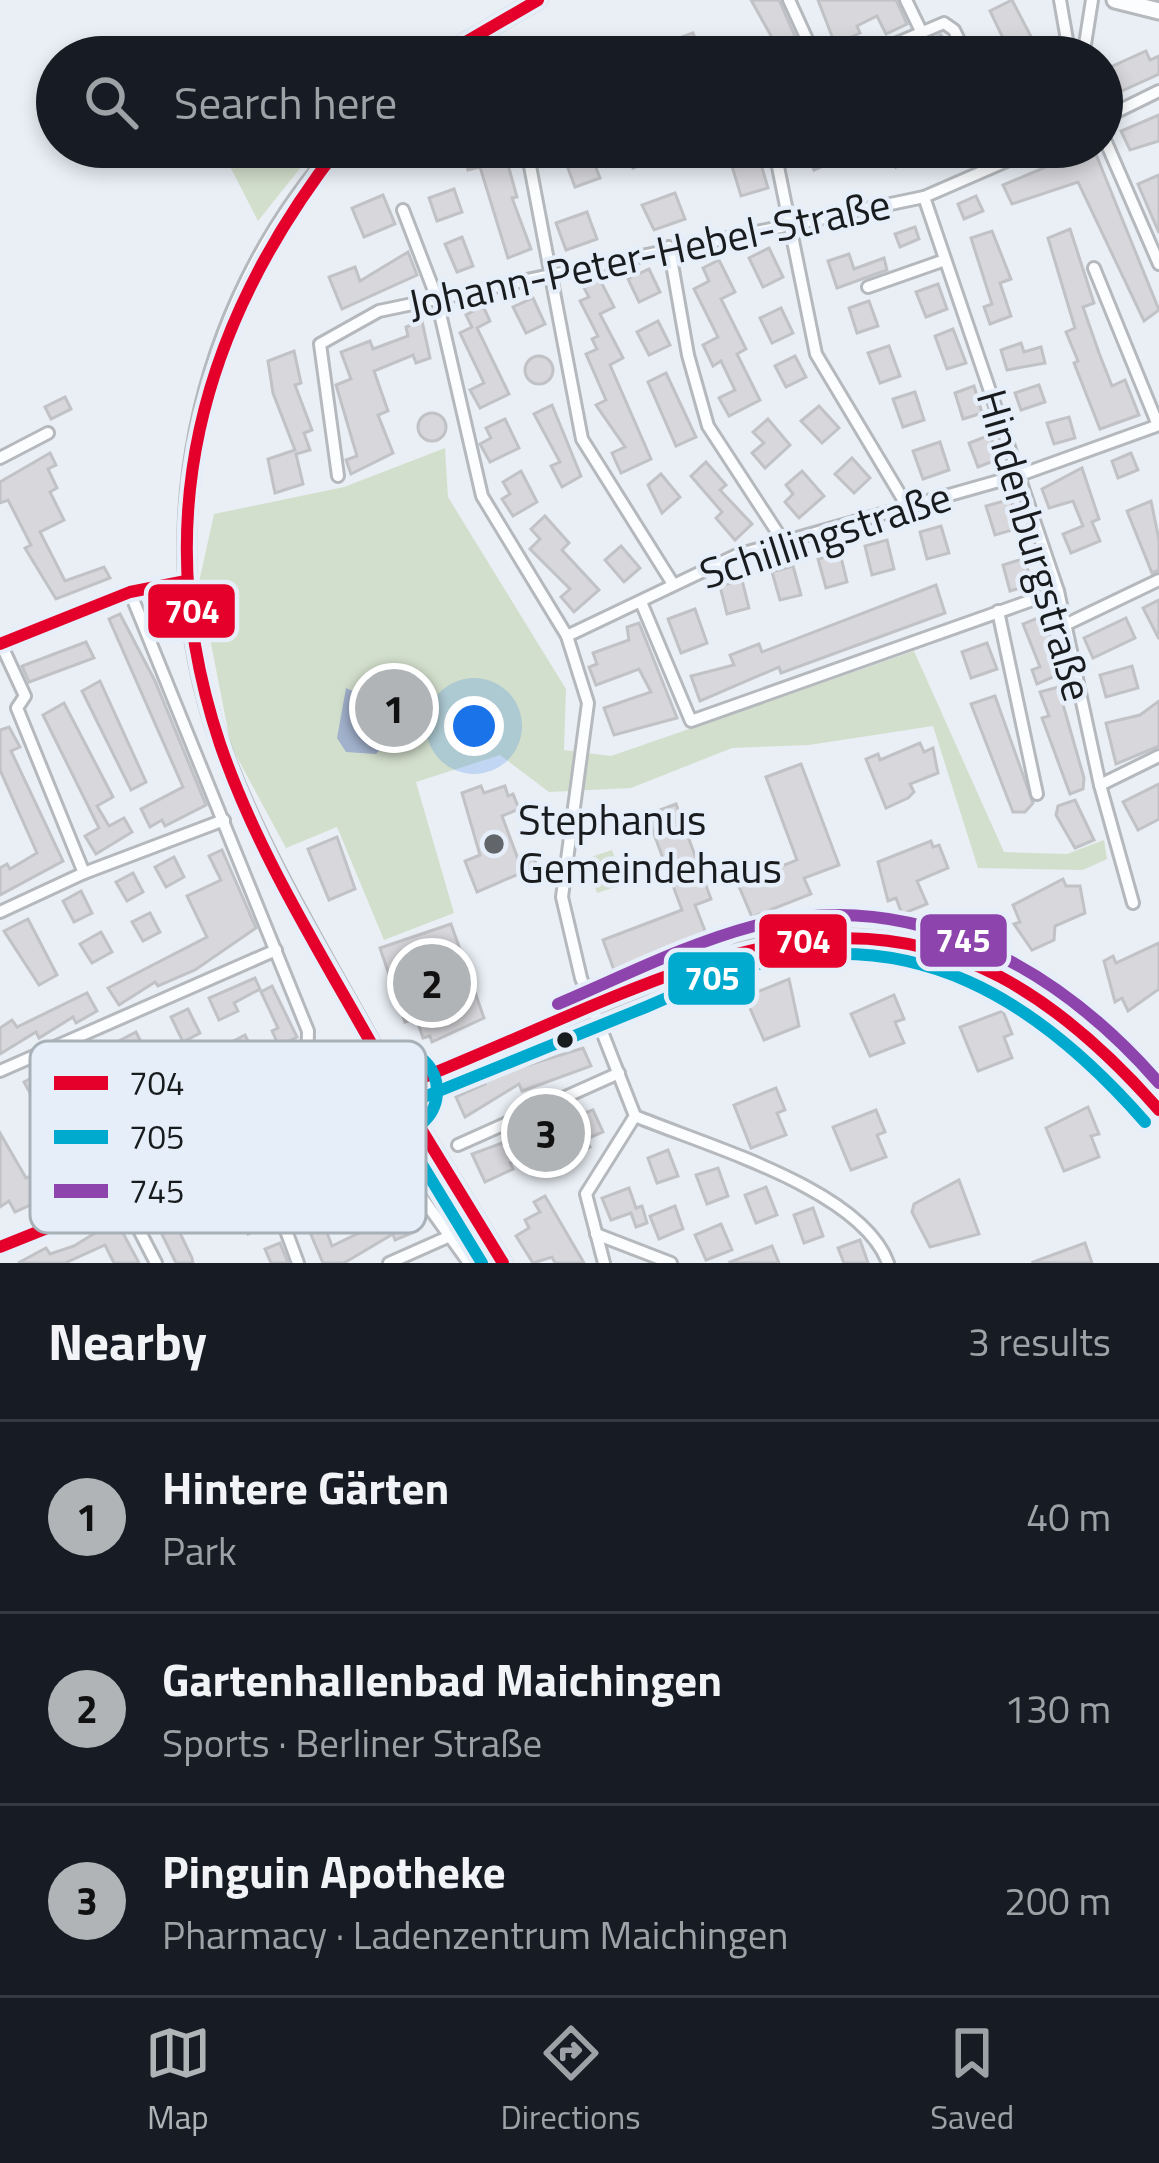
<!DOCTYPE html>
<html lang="en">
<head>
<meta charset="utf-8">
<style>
  :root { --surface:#171b24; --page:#242831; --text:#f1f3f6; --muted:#9ea1a6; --line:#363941; --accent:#b1b4b7 }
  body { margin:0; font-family:"Titillium Web",sans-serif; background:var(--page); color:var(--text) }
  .you { position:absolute; left:474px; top:726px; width:42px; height:42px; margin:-30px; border:9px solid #fff; border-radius:50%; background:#1a73e8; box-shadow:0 0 0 18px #1a73e833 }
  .badge { display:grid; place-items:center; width:78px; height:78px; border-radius:50%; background:var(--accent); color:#111; font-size:39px; font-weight:700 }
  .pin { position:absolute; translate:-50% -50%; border:6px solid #fff; box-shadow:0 3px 12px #0006 }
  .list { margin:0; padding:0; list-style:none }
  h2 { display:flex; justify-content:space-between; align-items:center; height:156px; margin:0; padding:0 48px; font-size:51px }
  h2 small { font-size:39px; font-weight:400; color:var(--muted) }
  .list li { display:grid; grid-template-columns:78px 1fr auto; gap:36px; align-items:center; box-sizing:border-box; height:192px; padding:0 48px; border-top:3px solid var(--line) }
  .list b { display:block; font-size:45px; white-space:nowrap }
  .list p { margin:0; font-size:39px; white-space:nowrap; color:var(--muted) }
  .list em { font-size:39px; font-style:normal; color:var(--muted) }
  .icon { flex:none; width:66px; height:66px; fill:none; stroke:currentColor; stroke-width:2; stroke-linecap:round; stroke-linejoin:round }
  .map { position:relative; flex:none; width:1159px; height:1263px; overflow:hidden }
  .search { position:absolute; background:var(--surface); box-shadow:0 6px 18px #0003; left:36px; right:36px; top:36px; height:132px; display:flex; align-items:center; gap:30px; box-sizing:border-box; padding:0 42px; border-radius:66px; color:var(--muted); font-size:45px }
  .sheet { height:732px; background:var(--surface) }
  nav { display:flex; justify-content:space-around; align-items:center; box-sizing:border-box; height:168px; border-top:3px solid var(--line); background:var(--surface); font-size:33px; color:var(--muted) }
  nav a { display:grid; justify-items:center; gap:6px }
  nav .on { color:var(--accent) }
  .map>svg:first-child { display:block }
</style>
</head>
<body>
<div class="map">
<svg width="1159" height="1263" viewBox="0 0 1159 1263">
  <rect width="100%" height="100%" fill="#eaeff5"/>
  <g fill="#d3dfcd">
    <path d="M220 147H317L258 221Z"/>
    <path d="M445 448 448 497 566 689 564 750 611 756 914 651 1004 852 1067 854 1104 840 1107 859 1083 870 978 868 933 726 809 745 732 748 631 788 549 792 500 755 416 782 454 913 384 940 337 827 286 848 231 746 199 582 214 514 344 487Z"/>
    <path d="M612 850 624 884 597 893 585 859Z"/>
  </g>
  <path fill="#a2b1cc" d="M379 677 389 695 386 743 376 754 346 752 337 738 346 688 355 692Z"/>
  <g fill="#d8d8dc" stroke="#c1c2c6" stroke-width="3">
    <path d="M751 0H779L804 57H783Z"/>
    <path d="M818 0H896L907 24 886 34 877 16 857 26 860 33 835 44Z"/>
    <path d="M1012 0 1038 50 1024 57H1012L990 11Z"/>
    <path d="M693 33 702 57H632L641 52 639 47 650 43 652 48Z"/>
    <path d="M941 35 956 57H923L933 53 928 41Z"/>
    <path d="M1146 51 1150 60 1159 56V74L1115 94 1104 70Z"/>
    <path d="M1159 115V141L1130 150 1121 131Z"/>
    <path d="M463 147H503L517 197 512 198 531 249 508 258 480 167 468 170Z"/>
    <path d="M585 147 617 149 592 157 600 178 575 187 563 155Z"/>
    <path d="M625 147H649L654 160 633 168Z"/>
    <path d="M804 147H836L841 158 814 170Z"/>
    <path d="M890 147H934L896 167Z"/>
    <path d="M1093 147 1159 310 1144 321 1078 182 1012 204 1003 185Z"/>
    <path d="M757 151 768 188 741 196 732 166Z"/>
    <path d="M1159 175V233L1138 184Z"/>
    <path d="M454 189 462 212 437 221 429 198Z"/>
    <path d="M675 193 685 219 654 230 642 205Z"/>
    <path d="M383 195 395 224 364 237 352 208Z"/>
    <path d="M976 196 983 211 964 219 958 204Z"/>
    <path d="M587 212 597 239 566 250 556 223Z"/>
    <path d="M915 227 919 239 900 247 895 234Z"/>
    <path d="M1070 229 1094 303 1083 307 1099 353 1112 386 1125 380 1139 415 1100 429 1074 363 1078 361 1066 332 1075 328 1048 238Z"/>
    <path d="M992 231 1011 279 1000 283 1011 316 990 324 984 307 992 304 971 238Z"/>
    <path d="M462 237 473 266 457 272 445 244Z"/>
    <path d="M769 248 783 277 763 287 749 258Z"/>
    <path d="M408 252 417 275 342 309 329 277 355 267 360 281Z"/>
    <path d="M849 254 854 269 884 258 887 270 837 288 828 261Z"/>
    <path d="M719 260 735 292 721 299 746 349 737 354 760 400 729 416 719 398 735 390 721 361 713 366 703 345 718 337 694 289 709 281 703 268Z"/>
    <path d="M649 269 660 292 639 302 628 279Z"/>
    <path d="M600 280 614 307 600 314 623 358 610 365 651 459 621 473 612 453 625 447 596 405 606 400 586 354 597 349 592 339 598 336 580 301 589 297 584 288Z"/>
    <path d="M938 284 947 309 926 317 916 292Z"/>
    <path d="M533 298 545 324 526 333 513 307Z"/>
    <path d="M869 301 878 326 857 333 849 308Z"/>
    <path d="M483 306 490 321 477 328 509 394 480 408 470 390 484 383 460 333 472 327 466 315Z"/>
    <path d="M781 308 793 333 772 343 760 318Z"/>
    <path d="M422 321 430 358 416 363 413 355 374 371 388 411 378 415 393 453 351 474 346 460 357 456 336 385 351 379 341 352 370 341 373 349 408 336 406 327Z"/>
    <path d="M658 321 670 345 649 355 637 332Z"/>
    <path d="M953 329 966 363 947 369 935 336Z"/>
    <path d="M1021 343 1024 352 1041 347 1045 363 1007 370 1001 350Z"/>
    <path d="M889 346 900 376 880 383 868 353Z"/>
    <path d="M294 351 301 383 295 385 312 430 304 433 310 450 296 454 303 484 275 493 268 459 295 450 273 393 268 361Z"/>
    <path d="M795 356 806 377 786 387 775 366Z"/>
    <circle cx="539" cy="370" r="14"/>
    <path d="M666 373 696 437 676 446 648 382Z"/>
    <path d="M1039 385 1045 402 1021 410 1015 393Z"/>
    <path d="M974 386 982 413 963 419 955 393Z"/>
    <path d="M915 392 924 420 903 427 893 399Z"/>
    <path d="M65 397 71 409 51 419 45 407Z"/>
    <path d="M552 405 581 476 562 487 551 466 560 462 534 414Z"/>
    <path d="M819 406 839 428 822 443 801 421Z"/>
    <circle cx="432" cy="427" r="14"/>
    <path d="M1069 417 1075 438 1054 444 1047 423Z"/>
    <path d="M505 419 519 448 490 462 480 444 491 438 486 428Z"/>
    <path d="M768 419 790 445 765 468 752 453 764 443 753 432Z"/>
    <path d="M990 435 999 459 978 467 969 443Z"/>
    <path d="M940 442 949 470 923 479 913 451Z"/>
    <path d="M50 453 56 465 48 469 57 488 50 492 64 520 40 532 65 581 104 567 110 578 56 599 25 548 31 545 8 500 0 503V482Z"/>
    <path d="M1131 453 1138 470 1118 478 1112 461Z"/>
    <path d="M852 458 870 478 854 493 835 474Z"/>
    <path d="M706 462 726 485 720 490 752 524 735 540 716 518 722 512 691 476Z"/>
    <path d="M1082 468 1099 519 1092 522 1100 541 1071 553 1063 534 1083 526 1073 501 1049 508 1042 489Z"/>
    <path d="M521 471 537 502 513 516 502 499 510 494 503 482Z"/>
    <path d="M802 471 824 496 799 518 785 502 793 494 786 485Z"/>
    <path d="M661 474 680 497 662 513 648 485Z"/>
    <path d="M1011 499 1019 528 995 535 986 506Z"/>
    <path d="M1151 501 1159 540V570L1152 573 1127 511Z"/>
    <path d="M545 516 569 543 562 550 599 590 574 612 561 597 570 589 530 549 540 539 531 529Z"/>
    <path d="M941 526 949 553 927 559 920 532Z"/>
    <path d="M887 540 894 569 872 575 865 546Z"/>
    <path d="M621 546 640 568 624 582 605 560Z"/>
    <path d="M840 553 847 582 826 588 818 559Z"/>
    <path d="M1026 558 1030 585 1010 591 1003 565Z"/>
    <path d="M793 566 801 595 780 600 772 572Z"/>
    <path d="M742 580 749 608 727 614 720 586Z"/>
    <path d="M936 585 945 613 781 673 779 667 700 701 691 676 734 665 730 655 759 644 762 652Z"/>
    <path d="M1159 600V639L1143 608Z"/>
    <path d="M695 609 707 643 681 653 668 619Z"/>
    <path d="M120 614 155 681 206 805 165 826 162 820 150 827 141 809 183 787 109 619Z"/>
    <path d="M1045 615 1060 674 1037 684 1032 670 1040 667 1023 624Z"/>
    <path d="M1126 618 1135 638 1093 658 1084 638Z"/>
    <path d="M639 623 677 718 614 735 604 708 651 692 639 669 596 685 589 667 597 664 593 653 629 640 627 627Z"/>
    <path d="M86 642 94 658 29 682 22 666Z"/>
    <path d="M987 643 997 669 971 678 962 652Z"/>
    <path d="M1132 666 1138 688 1106 697 1100 675Z"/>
    <path d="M100 681 146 782 131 790 82 691Z"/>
    <path d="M1058 687 1084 778 1083 789 1070 794 1042 718 1049 716 1040 692Z"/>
    <path d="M995 696 1033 803 1025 812H1013L971 704Z"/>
    <path d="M1159 701V746L1116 764 1106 723 1140 715Z"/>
    <path d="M64 703 113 797 97 806 109 826 124 818 132 832 96 854 85 836 99 828 43 715Z"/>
    <path d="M9 727 20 747 11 751 63 861 0 895V868L7 864 10 869 37 853 0 770V730Z"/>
    <path d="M920 743 924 752 933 748 938 773 910 784 914 792 908 798 886 808 866 759 878 754 880 760Z"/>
    <path d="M801 764 839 865 804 878 811 894 752 917 738 884 797 860 766 777Z"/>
    <path d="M1159 784V819L1138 830 1123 802Z"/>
    <path d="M481 786 484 793 505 786 508 796 513 794 519 809 502 816 518 859 532 854 537 866 477 892 465 861 480 855 462 793Z"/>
    <path d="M1075 800 1094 840 1075 848 1056 815 1058 806Z"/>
    <path d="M676 804 711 899 695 905 707 936 614 970 603 940 682 910 647 815Z"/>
    <path d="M337 837 355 889 329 900 308 849Z"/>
    <path d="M931 841 933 847 939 845 948 868 917 881 927 904 902 914 896 898 888 901 878 862Z"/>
    <path d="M222 850 256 928 195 970 158 986 155 982 119 1005 108 988 207 937 187 896 221 880 209 856Z"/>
    <path d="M174 857 184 877 166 887 155 867Z"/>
    <path d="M133 873 143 892 127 901 116 882Z"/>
    <path d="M1063 879 1066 886H1080L1085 913 1055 926 1054 940 1032 950 1014 924 1020 922 1013 905Z"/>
    <path d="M81 891 92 913 74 922 63 901Z"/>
    <path d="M150 913 160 932 143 941 132 922Z"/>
    <path d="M28 919 57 975 39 985 4 931Z"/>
    <path d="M451 924 484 1018 432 1042 430 1036 423 1038 416 1018 405 1022 380 948Z"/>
    <path d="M101 932 112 952 92 963 80 944Z"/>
    <path d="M1159 943V989L1128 1011 1122 998 1115 1002 1104 961 1113 956 1116 963Z"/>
    <path d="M255 978 260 989 234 1003 238 1011 219 1020 209 998Z"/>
    <path d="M789 979 799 1026 764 1040 745 997Z"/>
    <path d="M272 986 297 1037 279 1046 272 1031 278 1028 261 992Z"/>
    <path d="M87 993 97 1011 76 1023 73 1017 39 1038 36 1032 0 1054V1028L12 1020 17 1027Z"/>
    <path d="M894 995 904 1019 895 1022 904 1043 870 1056 851 1014Z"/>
    <path d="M188 1009 200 1033 183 1042 171 1017Z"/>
    <path d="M1003 1011 1012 1034 1004 1037 1012 1058 978 1071 960 1027Z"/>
    <path d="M136 1032 147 1054 128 1063 117 1042Z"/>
    <path d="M245 1035 259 1064 240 1073 226 1045Z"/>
    <path d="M583 1048 591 1066 522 1091 519 1084 465 1117 456 1097 485 1084 483 1080 520 1063 522 1067Z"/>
    <path d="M42 1072 54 1094 38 1107 24 1082Z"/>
    <path d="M776 1088 785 1110 777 1113 786 1135 751 1148 734 1105Z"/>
    <path d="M1088 1107 1099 1134 1091 1136 1099 1157 1064 1171 1046 1128Z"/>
    <path d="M593 1110 603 1132 586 1139 590 1147 566 1158 558 1142 510 1163 513 1169 485 1182 472 1154Z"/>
    <path d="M876 1110 885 1132 877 1135 886 1157 851 1170 833 1127Z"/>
    <path d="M0 1133 26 1178 96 1147 108 1169 15 1212 9 1201 0 1207Z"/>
    <path d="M365 1143 386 1197 401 1191 417 1231 395 1240 393 1234 344 1263H323L309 1230 324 1225 332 1246 363 1231 355 1208 326 1220 316 1197 330 1191 335 1202 367 1191 350 1149Z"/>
    <path d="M668 1150 678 1176 657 1183 648 1158Z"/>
    <path d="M718 1168 728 1196 707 1204 696 1175Z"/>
    <path d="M244 1172 267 1226 248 1234 230 1192 199 1206 195 1196Z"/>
    <path d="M959 1180 979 1234 930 1247 912 1212 914 1204Z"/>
    <path d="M766 1187 777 1215 756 1223 745 1195Z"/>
    <path d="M629 1188 636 1208 642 1206 647 1223 636 1227 631 1213 611 1220 602 1198Z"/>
    <path d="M545 1196 584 1263H555L552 1257 533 1263 516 1236 529 1228 525 1220 540 1212 534 1202Z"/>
    <path d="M166 1204 192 1258 193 1263H176L151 1212Z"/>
    <path d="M675 1206 683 1229 659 1239 650 1216Z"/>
    <path d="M813 1208 823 1236 804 1243 794 1215Z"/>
    <path d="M116 1220 139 1263H114L105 1245 65 1263H18L46 1248 50 1254 74 1246Z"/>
    <path d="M721 1224 732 1250 706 1260 695 1235Z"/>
    <path d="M860 1240 868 1263H844L838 1248Z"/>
    <path d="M280 1243 288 1263H271L265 1249Z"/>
    <path d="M1085 1243 1092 1263H1034L1033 1262Z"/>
    <path d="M772 1246 779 1263H731L730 1262Z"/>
  </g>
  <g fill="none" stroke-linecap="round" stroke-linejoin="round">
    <g stroke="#b5b9bd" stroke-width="16">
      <g id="street">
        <path d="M789 0 815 57"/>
        <path d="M906 0 921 31"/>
        <path d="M1060 0 1070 57"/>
        <path d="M834 57 869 55 944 23 954 30 967 57"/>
        <path d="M1083 57 1092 0"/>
        <path d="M1102 119 1159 91"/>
        <path d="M1102 133 1159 264"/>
        <path d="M541 147 530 166 582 439 673 584"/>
        <path d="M774 147 816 354 907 506"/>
        <path d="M924 197 1058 591 1100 785 1133 903"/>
        <path d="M403 210 436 296 482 496 567 636 588 703 562 897 581 978 635 1116 586 1194 604 1263"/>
        <path d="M669 247 688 355 708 426 783 541"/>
        <path d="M1094 268 1158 425"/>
        <path d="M868 287 945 260"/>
        <path d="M0 458 48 433"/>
        <path d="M338 476 320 344 379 311 924 197 1039 147"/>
        <path d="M130 592 308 1031 307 1072 324 1118"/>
        <path d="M641 602 691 721 1058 591"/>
        <path d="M998 611 1037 794"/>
        <path d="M1067 624 1159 580"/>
        <path d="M567 636 737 555 1020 475 1159 425"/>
        <path d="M0 644 130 592 186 581"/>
        <path d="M1 644 25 696 17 708 84 873"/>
        <path d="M1100 785 1159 756"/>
        <path d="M0 912 84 873 224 820"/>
        <path d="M0 1071 276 950"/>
        <path d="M417 1080 739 950C913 903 1051 974 1159 1110"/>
        <path d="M635 1116C707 1146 861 1189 888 1263"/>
        <path d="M372 1128 469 1263"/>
        <path d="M458 1145 619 1073"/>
        <path d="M255 1147 298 1263"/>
        <path d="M123 1199 156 1263"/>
        <path d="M596 1234 671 1263"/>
        <path d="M0 1247 372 1098"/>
        <path d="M389 1263 450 1236"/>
      </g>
    </g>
    <g stroke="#b5b9bd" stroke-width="21">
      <g id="secondary">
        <path d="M1115 0 1159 11"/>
        <path d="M440 57 538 0"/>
        <path d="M339 147C195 308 148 540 220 743 259 853 330 966 385 1068"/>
        <circle cx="395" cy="1091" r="24"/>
        <path d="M410 1111 503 1263"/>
      </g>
    </g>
    <use href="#street" stroke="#fcfdfe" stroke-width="10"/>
    <use href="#secondary" stroke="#fcfdfe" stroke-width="15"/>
    <g stroke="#e6eff9" stroke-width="21">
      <g id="bus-1">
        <path d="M440 57 538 0"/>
        <path d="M339 147C200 326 146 523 220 744 259 858 327 963 385 1068"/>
        <path d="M0 644 130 592 186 581"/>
        <path d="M417 1080C714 960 904 819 1159 1110"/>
        <path d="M410 1111 503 1263"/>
        <path d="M0 1247 372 1098"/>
      </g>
    </g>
    <g stroke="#e6eff9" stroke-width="21">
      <g id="bus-2">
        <circle cx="395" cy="1091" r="42"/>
        <path d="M424 1097C494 1068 565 1040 636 1011 672 997 708 977 746 967 914 921 1038 1000 1145 1122"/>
        <path d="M395 1120 482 1263"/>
      </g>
    </g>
    <g stroke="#e6eff9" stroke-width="21">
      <path id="bus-3" d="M558 1004C622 977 686 944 754 926 912 885 1057 966 1159 1083"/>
    </g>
    <use href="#bus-1" stroke="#e4002b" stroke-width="12"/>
    <use href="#bus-2" stroke="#00a9ce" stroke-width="12"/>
    <use href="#bus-3" stroke="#8e44ad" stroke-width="12"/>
  </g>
  <circle fill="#62666a" stroke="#e6eff9" stroke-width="4.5" cx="494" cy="844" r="12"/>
  <circle fill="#191c1f" stroke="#e6eff9" stroke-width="4.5" cx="565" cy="1040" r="10"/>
  <g text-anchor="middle" stroke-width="9" stroke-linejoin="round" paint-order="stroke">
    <g font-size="42" fill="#191c1f" stroke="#e6eff9">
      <text transform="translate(649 254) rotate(-12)" y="15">Johann-Peter-Hebel-Straße</text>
      <text transform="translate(825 535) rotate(-18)" y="15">Schillingstraße</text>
      <text transform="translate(1035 545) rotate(74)" y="15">Hindenburgstraße</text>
    </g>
    <g font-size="42" fill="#191c1f" stroke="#e6eff9" text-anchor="start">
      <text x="518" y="835">Stephanus<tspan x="518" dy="48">Gemeindehaus</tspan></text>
    </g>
  </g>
  <rect x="30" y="1041" width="396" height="192" rx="18" fill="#e6eff9" stroke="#a8b0b8" stroke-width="3"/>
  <rect x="54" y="1076" width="54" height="14" fill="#e4002b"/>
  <rect x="54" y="1130" width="54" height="14" fill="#00a9ce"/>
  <rect x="54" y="1184" width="54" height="14" fill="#8e44ad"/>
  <g font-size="33" fill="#191c1f">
    <text x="129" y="1095">704</text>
    <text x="129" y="1149">705</text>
    <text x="129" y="1203">745</text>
  </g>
  <g stroke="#e6eff9" stroke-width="4.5">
    <rect x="146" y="582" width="91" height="58" rx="12" fill="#e4002b"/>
    <rect x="918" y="912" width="91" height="57" rx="12" fill="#8e44ad"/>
    <rect x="757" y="912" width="92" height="58" rx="12" fill="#e4002b"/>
    <rect x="666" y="950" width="91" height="57" rx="12" fill="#00a9ce"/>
  </g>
  <g font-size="33" text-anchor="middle" font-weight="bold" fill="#fff">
    <text x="192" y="623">704</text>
    <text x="963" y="952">745</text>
    <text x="803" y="953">704</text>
    <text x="712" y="990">705</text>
  </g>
</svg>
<div class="you"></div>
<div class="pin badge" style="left:394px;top:708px">1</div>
<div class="pin badge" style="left:432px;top:983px">2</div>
<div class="pin badge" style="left:546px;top:1133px">3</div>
<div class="search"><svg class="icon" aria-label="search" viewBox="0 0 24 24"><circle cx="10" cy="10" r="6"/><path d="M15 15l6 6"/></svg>Search here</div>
</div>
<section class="sheet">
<h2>Nearby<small>3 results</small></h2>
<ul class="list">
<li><span class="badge">1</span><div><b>Hintere Gärten</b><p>Park</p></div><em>40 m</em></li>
<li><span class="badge">2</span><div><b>Gartenhallenbad Maichingen</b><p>Sports · Berliner Straße</p></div><em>130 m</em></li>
<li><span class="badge">3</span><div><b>Pinguin Apotheke</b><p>Pharmacy · Ladenzentrum Maichingen</p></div><em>200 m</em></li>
</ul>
</section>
<nav>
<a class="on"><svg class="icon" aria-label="map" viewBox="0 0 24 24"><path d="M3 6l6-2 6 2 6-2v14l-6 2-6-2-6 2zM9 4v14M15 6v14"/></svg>Map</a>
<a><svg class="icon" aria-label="directions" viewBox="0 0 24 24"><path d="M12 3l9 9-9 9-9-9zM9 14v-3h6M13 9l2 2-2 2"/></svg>Directions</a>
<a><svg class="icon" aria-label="saved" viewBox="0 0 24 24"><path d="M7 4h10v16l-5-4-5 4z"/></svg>Saved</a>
</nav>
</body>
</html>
